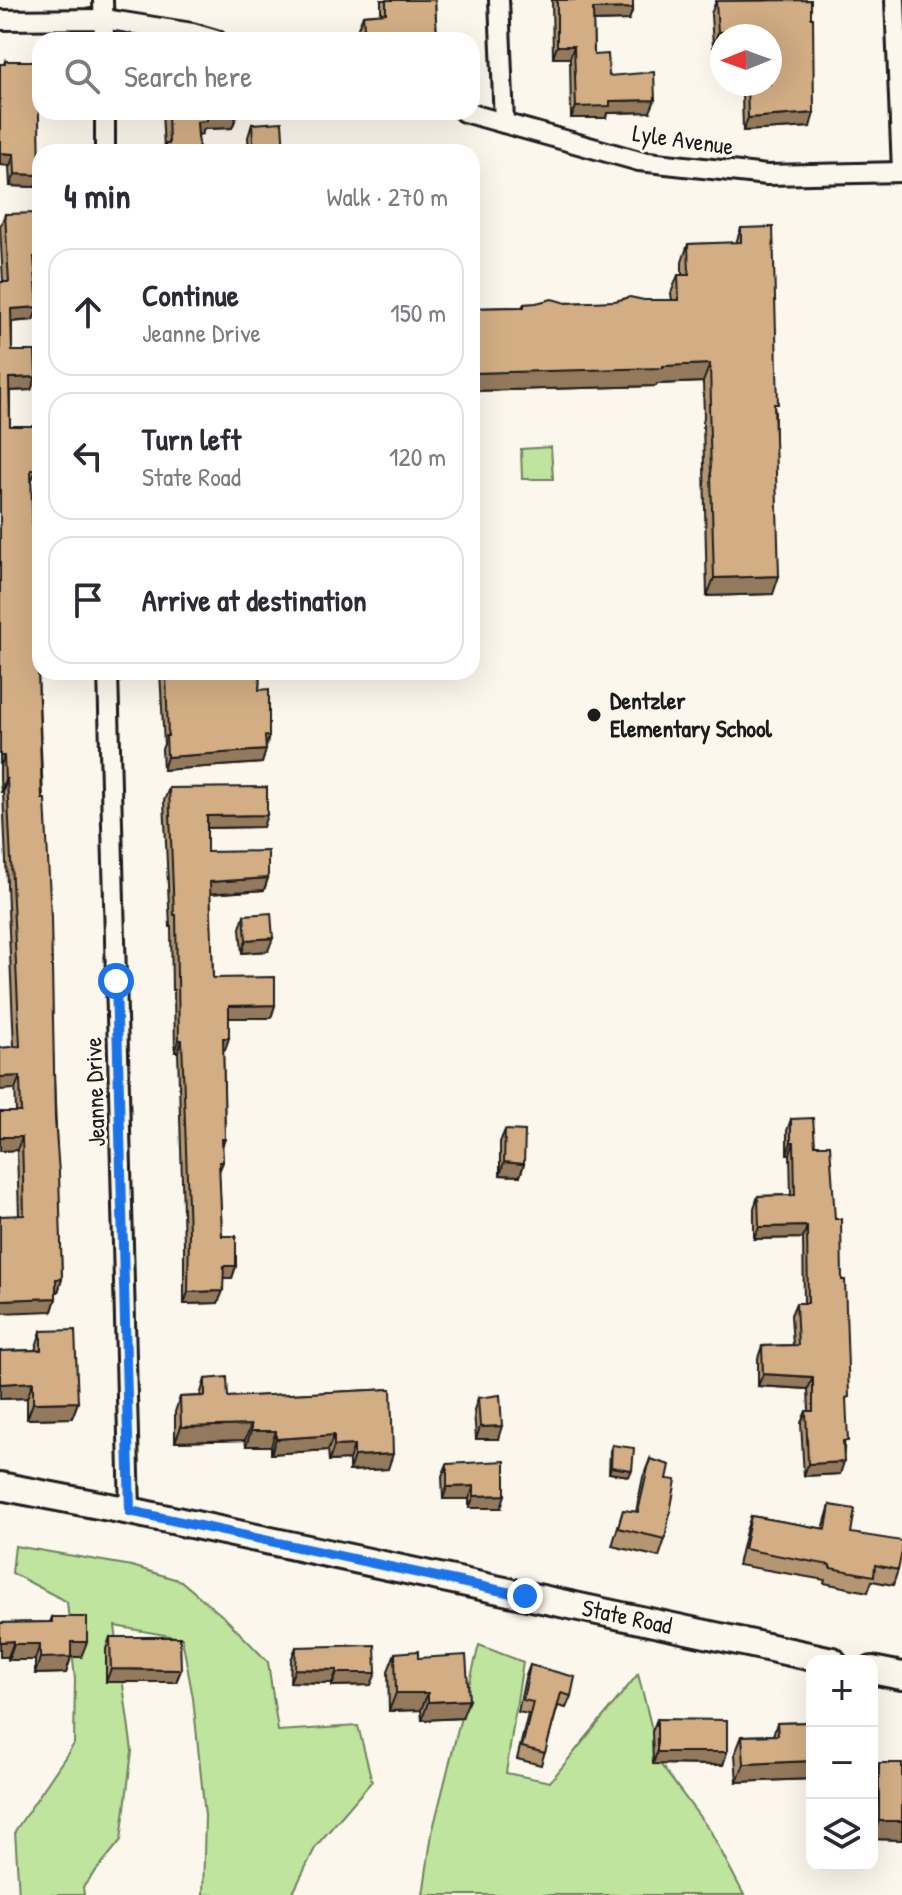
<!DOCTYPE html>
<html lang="en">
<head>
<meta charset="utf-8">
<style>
  :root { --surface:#fff; --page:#f2f2f3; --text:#2b2b33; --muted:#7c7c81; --line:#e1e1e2 }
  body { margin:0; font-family:"Patrick Hand",sans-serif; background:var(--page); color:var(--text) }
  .controls { position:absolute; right:24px; bottom:24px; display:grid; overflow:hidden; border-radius:16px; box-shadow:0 8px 32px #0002 }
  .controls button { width:72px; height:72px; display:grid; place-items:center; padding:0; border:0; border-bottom:2px solid var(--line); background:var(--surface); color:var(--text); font:40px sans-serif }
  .compass { position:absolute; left:710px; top:24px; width:72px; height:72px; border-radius:50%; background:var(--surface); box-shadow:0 8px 32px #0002; rotate:269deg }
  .stop { position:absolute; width:24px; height:24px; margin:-18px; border:6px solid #1a73e8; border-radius:50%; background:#fff }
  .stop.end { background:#1a73e8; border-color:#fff; box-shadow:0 2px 8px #0008 }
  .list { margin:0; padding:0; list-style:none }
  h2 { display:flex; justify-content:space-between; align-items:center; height:104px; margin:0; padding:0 32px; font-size:34px }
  h2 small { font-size:26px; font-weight:400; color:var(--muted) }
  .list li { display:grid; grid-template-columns:52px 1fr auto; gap:24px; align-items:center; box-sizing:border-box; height:128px; margin:0 16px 16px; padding:0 16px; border:2px solid var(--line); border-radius:24px }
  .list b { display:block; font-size:30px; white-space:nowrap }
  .list p { margin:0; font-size:26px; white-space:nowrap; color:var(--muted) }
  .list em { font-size:26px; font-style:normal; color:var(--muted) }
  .icon { flex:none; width:44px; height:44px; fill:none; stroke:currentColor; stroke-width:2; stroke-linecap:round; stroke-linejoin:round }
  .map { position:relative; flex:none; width:902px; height:1895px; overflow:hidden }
  .search { position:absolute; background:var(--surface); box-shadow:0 8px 32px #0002; left:32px; top:32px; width:448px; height:88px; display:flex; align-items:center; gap:20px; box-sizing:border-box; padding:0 28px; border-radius:24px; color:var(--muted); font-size:30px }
  .panel { position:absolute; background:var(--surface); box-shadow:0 8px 32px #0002; left:32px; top:144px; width:448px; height:536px; border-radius:24px }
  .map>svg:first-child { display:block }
</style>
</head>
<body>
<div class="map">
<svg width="902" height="1895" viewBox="0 0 902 1895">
  <rect width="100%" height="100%" fill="#fbf7ec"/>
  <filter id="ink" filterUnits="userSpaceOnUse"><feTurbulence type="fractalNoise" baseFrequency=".0125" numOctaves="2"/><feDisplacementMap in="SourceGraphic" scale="16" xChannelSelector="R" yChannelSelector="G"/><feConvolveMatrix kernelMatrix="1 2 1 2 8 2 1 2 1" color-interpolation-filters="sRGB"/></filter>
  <g filter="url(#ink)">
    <g fill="#bfe49e" stroke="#6e805d" stroke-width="2">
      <path d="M551 447 553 479H522L521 449Z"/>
      <path d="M15 1546 132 1566 181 1581 226 1619 268 1662 278 1731 358 1726 372 1781 316 1846 292 1895H203L205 1816 193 1698 182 1638 115 1626 132 1751 121 1840 83 1887 84 1895H19L15 1831 74 1744 75 1680 67 1602 12 1573Z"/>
      <path d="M479 1645 523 1662 506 1773 550 1782 638 1674 661 1765 711 1832 744 1895H423L432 1833Z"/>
    </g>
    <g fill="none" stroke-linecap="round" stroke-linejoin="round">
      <g stroke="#1c1c1c" stroke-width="24">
        <g id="minor">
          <path d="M103 0 104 40"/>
          <path d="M499 0 504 123"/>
          <path d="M895 0 902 171"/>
          <path d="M0 20 104 19 192 33 216 40"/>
          <path d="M105 112V152"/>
          <path d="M464 112 639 161 767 175 902 172"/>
          <path d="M108 672 130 1511"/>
        </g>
      </g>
      <g stroke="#1c1c1c" stroke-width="32">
        <g id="secondary">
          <path d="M0 1486 130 1511 832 1661"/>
          <path d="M872 1670 902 1676"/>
        </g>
      </g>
      <use href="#minor" stroke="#fbf7ec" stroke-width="18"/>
      <use href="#secondary" stroke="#fbf7ec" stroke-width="26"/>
    </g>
    <g fill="#b59672" stroke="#1c1c1c" stroke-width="2">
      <path d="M381 0H435L437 40H359L358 28 363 15 381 14Z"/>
      <path d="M552 0H633V8L629 20 593 21 594 55 609 76 650 112 607 113 606 118H571L570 58H553Z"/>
      <path d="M771 0 810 127 743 131 742 94 746 84H770V36H722L713 46 711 14 716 1Z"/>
      <path d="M5 61 35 187 10 186 4 64Z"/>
      <path d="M162 112H237V115L232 128 204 129 202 134 198 135 199 152H162L164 148Z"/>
      <path d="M252 124 284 152H249L248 137Z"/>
      <path d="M5 214 40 230V261L37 270H35L38 307 33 320 12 322V351L36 377 31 390 10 391V426L36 470 31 482 33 546 62 1279 58 1292H56V1298L52 1311 19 1216 17 1150 0 1151V1112H16L14 1047 3 792H1L0 780V282H3L0 227Z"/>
      <path d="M741 228 775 412 773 594 707 596 703 422 704 417 703 382 657 384 656 386 472 391V308L522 307 524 304 672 300 671 293 678 275H682V262L688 244 736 243Z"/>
      <path d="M160 672H260L259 690 269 736 262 763 163 770 162 749 164 744Z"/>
      <path d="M169 788 263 827 207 828V852L268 878 264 890 210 894 213 978 275 1005 271 1018H229L225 1050H223L225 1139 222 1147 223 1162 219 1172 222 1236 236 1266 232 1278H223L218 1303 184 1304V1244L178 1052H175L174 990H172L171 927H170L164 801Z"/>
      <path d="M244 915 268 951 242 953 240 928Z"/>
      <path d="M791 1119 815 1145 835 1219 842 1280 846 1404 844 1452 840 1474 804 1476 801 1423 806 1411H809L808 1389 758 1386V1358L762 1346 793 1345 791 1315 796 1303H804L803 1238 754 1239V1208L758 1196 791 1195 790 1154H787V1131Z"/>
      <path d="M505 1130 524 1164 520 1176 500 1175V1142Z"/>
      <path d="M41 1331 78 1402 72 1418 27 1419V1398L0 1399V1351L35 1350Z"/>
      <path d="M205 1379 228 1397 391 1389 388 1469 349 1471V1460L329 1461 328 1450 271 1454V1446H246L245 1440 175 1442V1412L180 1397 200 1396Z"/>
      <path d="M478 1398 498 1439H476L474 1410Z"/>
      <path d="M612 1445 629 1476 609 1473 610 1451Z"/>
      <path d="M650 1459 665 1539 659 1557 612 1546 623 1510 636 1512 643 1477Z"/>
      <path d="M447 1464 501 1508H469V1499H443L442 1476Z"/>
      <path d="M830 1505 851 1533 898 1570 893 1585 872 1581 868 1592 824 1583 825 1580 738 1565 746 1531 751 1516 823 1529Z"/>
      <path d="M52 1617 81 1657H71L66 1673 35 1674V1660H8V1657H0V1623L50 1622Z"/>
      <path d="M110 1637 181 1670 176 1682H106V1649Z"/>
      <path d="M296 1647 371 1685 332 1686V1683L290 1682 291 1660Z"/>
      <path d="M395 1653 418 1658 462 1718 422 1720 421 1710 389 1711 388 1671Z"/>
      <path d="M530 1665 571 1696 566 1708 558 1706 541 1765 517 1759 528 1714 518 1712 525 1678Z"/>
      <path d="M657 1719 727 1752 723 1765 653 1764 652 1732Z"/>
      <path d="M812 1722V1779L737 1782 735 1754 742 1736 773 1735 777 1723Z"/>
      <path d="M879 1763H902V1840L872 1839 873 1781Z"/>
    </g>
    <g fill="#947a5d" stroke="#1c1c1c" stroke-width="2">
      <path d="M633 8 629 20 588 21 593 9Z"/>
      <path d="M751 30 748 36H722V45L713 46 718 32Z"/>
      <path d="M557 46H574L570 58H553Z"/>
      <path d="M655 100 650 112 607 113 606 118H571L576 107 610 101Z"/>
      <path d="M814 113 810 127 743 131 748 118Z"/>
      <path d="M237 115 232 128 204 129 202 134 193 135 197 122 207 117Z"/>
      <path d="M0 153 14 154 10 166 0 165Z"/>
      <path d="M15 174 40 175 35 187 10 186Z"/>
      <path d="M34 257H40V261L37 270H29Z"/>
      <path d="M38 307 33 320 7 322 11 309Z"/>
      <path d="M710 364 703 382 657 384 656 386 472 391V373Z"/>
      <path d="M36 377 31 390 5 391 9 378Z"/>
      <path d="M779 576 773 594 707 596 714 578Z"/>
      <path d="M266 750 262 763 163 770 167 757Z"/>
      <path d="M0 756H4L0 768Z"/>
      <path d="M5 779H7L3 792H1Z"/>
      <path d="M267 815 263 827 202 828 207 816Z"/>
      <path d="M268 878 264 890 205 894 210 882Z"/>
      <path d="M273 938 268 951 242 953 246 940Z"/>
      <path d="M275 1005 271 1018H224L229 1006Z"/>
      <path d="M223 1038H229L225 1050H218Z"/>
      <path d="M179 1040H182L178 1052H175Z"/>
      <path d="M20 1076 15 1089 0 1090V1077Z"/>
      <path d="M0 1137H22L17 1150 0 1151Z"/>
      <path d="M791 1142H794L790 1154H787Z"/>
      <path d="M504 1162 524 1164 520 1176 500 1175Z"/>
      <path d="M807 1226 803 1238 754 1239 759 1227Z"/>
      <path d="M224 1266H236L232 1278H219Z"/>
      <path d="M56 1279H62L58 1292H51Z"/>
      <path d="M223 1291 218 1303 184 1304 188 1292Z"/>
      <path d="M56 1298 52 1311 0 1313V1300Z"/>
      <path d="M763 1374 813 1377 808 1389 758 1386Z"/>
      <path d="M33 1382 27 1398 0 1399V1384Z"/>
      <path d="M78 1402 72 1418 27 1419 33 1403Z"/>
      <path d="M251 1425 245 1440 175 1442 181 1427Z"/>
      <path d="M502 1426 498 1439H476L480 1427Z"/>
      <path d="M251 1431H276L271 1446H246Z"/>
      <path d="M334 1435 328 1450 271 1454 276 1439Z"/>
      <path d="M354 1445 349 1460 329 1461 334 1446Z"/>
      <path d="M393 1454 388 1469 349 1471 354 1456Z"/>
      <path d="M844 1462 840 1474 804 1476 808 1464Z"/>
      <path d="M611 1467 632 1470 629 1476 609 1473Z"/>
      <path d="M474 1486 469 1499H443L447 1487Z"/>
      <path d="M505 1495 501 1508H469L474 1496Z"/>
      <path d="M14 1641 8 1657H0V1642Z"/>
      <path d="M71 1642H87L81 1657H71L66 1673 35 1674 40 1658Z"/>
      <path d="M14 1644H40L35 1660H8Z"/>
      <path d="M111 1669 181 1670 176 1682H106Z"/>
      <path d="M295 1669 337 1670 332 1683 290 1682Z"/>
      <path d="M337 1673H376L371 1685 332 1686Z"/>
      <path d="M396 1693H428L421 1710 389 1711Z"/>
      <path d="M469 1700 462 1718 422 1720 428 1702Z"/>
      <path d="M657 1752H727L723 1765 653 1764Z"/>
      <path d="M812 1761V1779L737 1782 744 1764Z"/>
      <path d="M879 1821H902V1840L872 1839Z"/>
    </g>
    <g fill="#d3ae85" stroke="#1c1c1c" stroke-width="2">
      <path d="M386 0H435L437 40H365L363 15 386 13Z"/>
      <path d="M557 0H633V8L593 9 594 55 608 54 609 76 654 72 655 100 610 101V106L576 107 574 46H557Z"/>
      <path d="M811 0V18H813L814 113 748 118 747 84H770V36H751V30L718 32 716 1Z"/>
      <path d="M5 61H38L40 175 15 174 14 154 0 153V64H5Z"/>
      <path d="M168 112H237V115L207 117V121L197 122 199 152H166L165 144H169Z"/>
      <path d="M282 122 284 152H254L252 124Z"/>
      <path d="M39 213 40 257H34L38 307 11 309 12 351H35L36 377 9 378 10 426H35L36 470H31L33 546H34L42 799H45L51 918 55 1119 59 1173 62 1279H56V1298L0 1300V1216L24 1215 22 1137H0V1112H21L20 1076 0 1077V1048L20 1046 7 779H5L4 756H0V282H9L5 214Z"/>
      <path d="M773 227 778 404H774L779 576 714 578 709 404H711L710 364 663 366V368L472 373V308L524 307V304L536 303 552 299 566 303 615 301 630 297 644 300H679L678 275H689L688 244 741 242V228Z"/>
      <path d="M166 672H260L259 690 269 689V736H265L266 750 167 757 166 736H168Z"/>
      <path d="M267 787V815L207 816V852L268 851V878L210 882 213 978 275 977V1005L229 1006V1038H223L225 1139H222L223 1162H219L222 1236H236V1266H224L223 1291 188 1292 189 1232 182 1040H179L178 977H177L176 915H174L169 788Z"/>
      <path d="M271 913 273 938 246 940 244 915Z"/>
      <path d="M813 1118 815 1145H830L835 1219H841L842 1280H845L849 1397 846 1398 848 1441H843L844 1462 808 1464 806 1411H813V1377L763 1374 762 1346 798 1345 796 1303H808L807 1226 759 1227 758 1196 795 1195 794 1142H791V1119Z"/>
      <path d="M505 1130 525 1131 524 1164 504 1162Z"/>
      <path d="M75 1330 78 1402 33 1403V1382L0 1384V1351L41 1350V1331Z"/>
      <path d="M227 1377 228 1397 391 1389 393 1454 354 1456V1445L334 1446V1435L276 1439V1431H251V1425L181 1427 180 1397 205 1396V1379Z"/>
      <path d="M500 1395 502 1426 480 1427 478 1398Z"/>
      <path d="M612 1445 634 1448 632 1470 611 1467Z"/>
      <path d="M650 1459 670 1465 667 1479 676 1480 665 1539 618 1528 623 1510 638 1512Z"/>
      <path d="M505 1461V1495L474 1496V1486L447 1487V1464Z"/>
      <path d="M830 1505 855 1509 851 1533 902 1541V1552L898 1570 875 1565 874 1576 830 1568V1565L744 1549 751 1516 826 1529Z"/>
      <path d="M52 1617H87V1642H71V1657L40 1658V1644H14V1641L0 1642V1623L52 1622Z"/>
      <path d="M110 1637H180L181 1670 111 1669Z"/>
      <path d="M375 1645 376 1673H337V1670L295 1669 296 1647Z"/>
      <path d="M418 1651V1658L466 1655 469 1700 428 1702V1693H396L395 1653Z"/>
      <path d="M530 1665 575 1677 571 1696 561 1693 545 1753 522 1747 533 1702 523 1700Z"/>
      <path d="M657 1719 727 1720V1752H657Z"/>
      <path d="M812 1722V1761L744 1764 742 1736 778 1735 777 1723Z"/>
      <rect x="879" y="1763" width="23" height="58"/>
    </g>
  </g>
  <g fill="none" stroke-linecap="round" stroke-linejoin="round" filter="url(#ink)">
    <path stroke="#1a73e8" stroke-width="10" d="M116 981 130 1511 525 1596"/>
  </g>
  <circle fill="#1c1c1c" stroke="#fbf7ec" stroke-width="3" cx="594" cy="715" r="8"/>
  <g text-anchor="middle" stroke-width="6" stroke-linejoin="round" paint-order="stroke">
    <g font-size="24" fill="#1c1c1c" stroke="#fbf7ec">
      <text transform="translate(683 140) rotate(8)" y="8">Lyle Avenue</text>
      <text transform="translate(95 1092) rotate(-92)" y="8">Jeanne Drive</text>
      <text transform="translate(627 1617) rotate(12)" y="8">State Road</text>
    </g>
    <g font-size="24" font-weight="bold" fill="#1c1c1c" stroke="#fbf7ec" text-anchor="start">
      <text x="610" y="709">Dentzler<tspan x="610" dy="28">Elementary School</tspan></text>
    </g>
  </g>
</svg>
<div class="controls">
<button>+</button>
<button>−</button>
<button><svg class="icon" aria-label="layers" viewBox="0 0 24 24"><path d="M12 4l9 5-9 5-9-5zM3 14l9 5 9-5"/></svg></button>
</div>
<svg class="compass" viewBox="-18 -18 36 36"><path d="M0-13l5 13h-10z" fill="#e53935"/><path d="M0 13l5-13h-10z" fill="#7c7c81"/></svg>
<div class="stop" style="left:116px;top:981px"></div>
<div class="stop end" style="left:525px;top:1596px"></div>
<div class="search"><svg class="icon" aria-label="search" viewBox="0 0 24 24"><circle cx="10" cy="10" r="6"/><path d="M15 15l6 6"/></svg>Search here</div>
<section class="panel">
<h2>4 min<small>Walk · 270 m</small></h2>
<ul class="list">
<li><svg class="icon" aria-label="ahead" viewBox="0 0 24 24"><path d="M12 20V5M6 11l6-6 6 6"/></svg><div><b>Continue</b><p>Jeanne Drive</p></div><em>150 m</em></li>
<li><svg class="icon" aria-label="left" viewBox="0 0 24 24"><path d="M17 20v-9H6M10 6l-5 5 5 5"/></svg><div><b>Turn left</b><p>State Road</p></div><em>120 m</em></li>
<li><svg class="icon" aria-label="arrive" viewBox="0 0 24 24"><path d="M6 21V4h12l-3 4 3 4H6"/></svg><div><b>Arrive at destination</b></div></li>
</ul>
</section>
</div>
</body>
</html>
